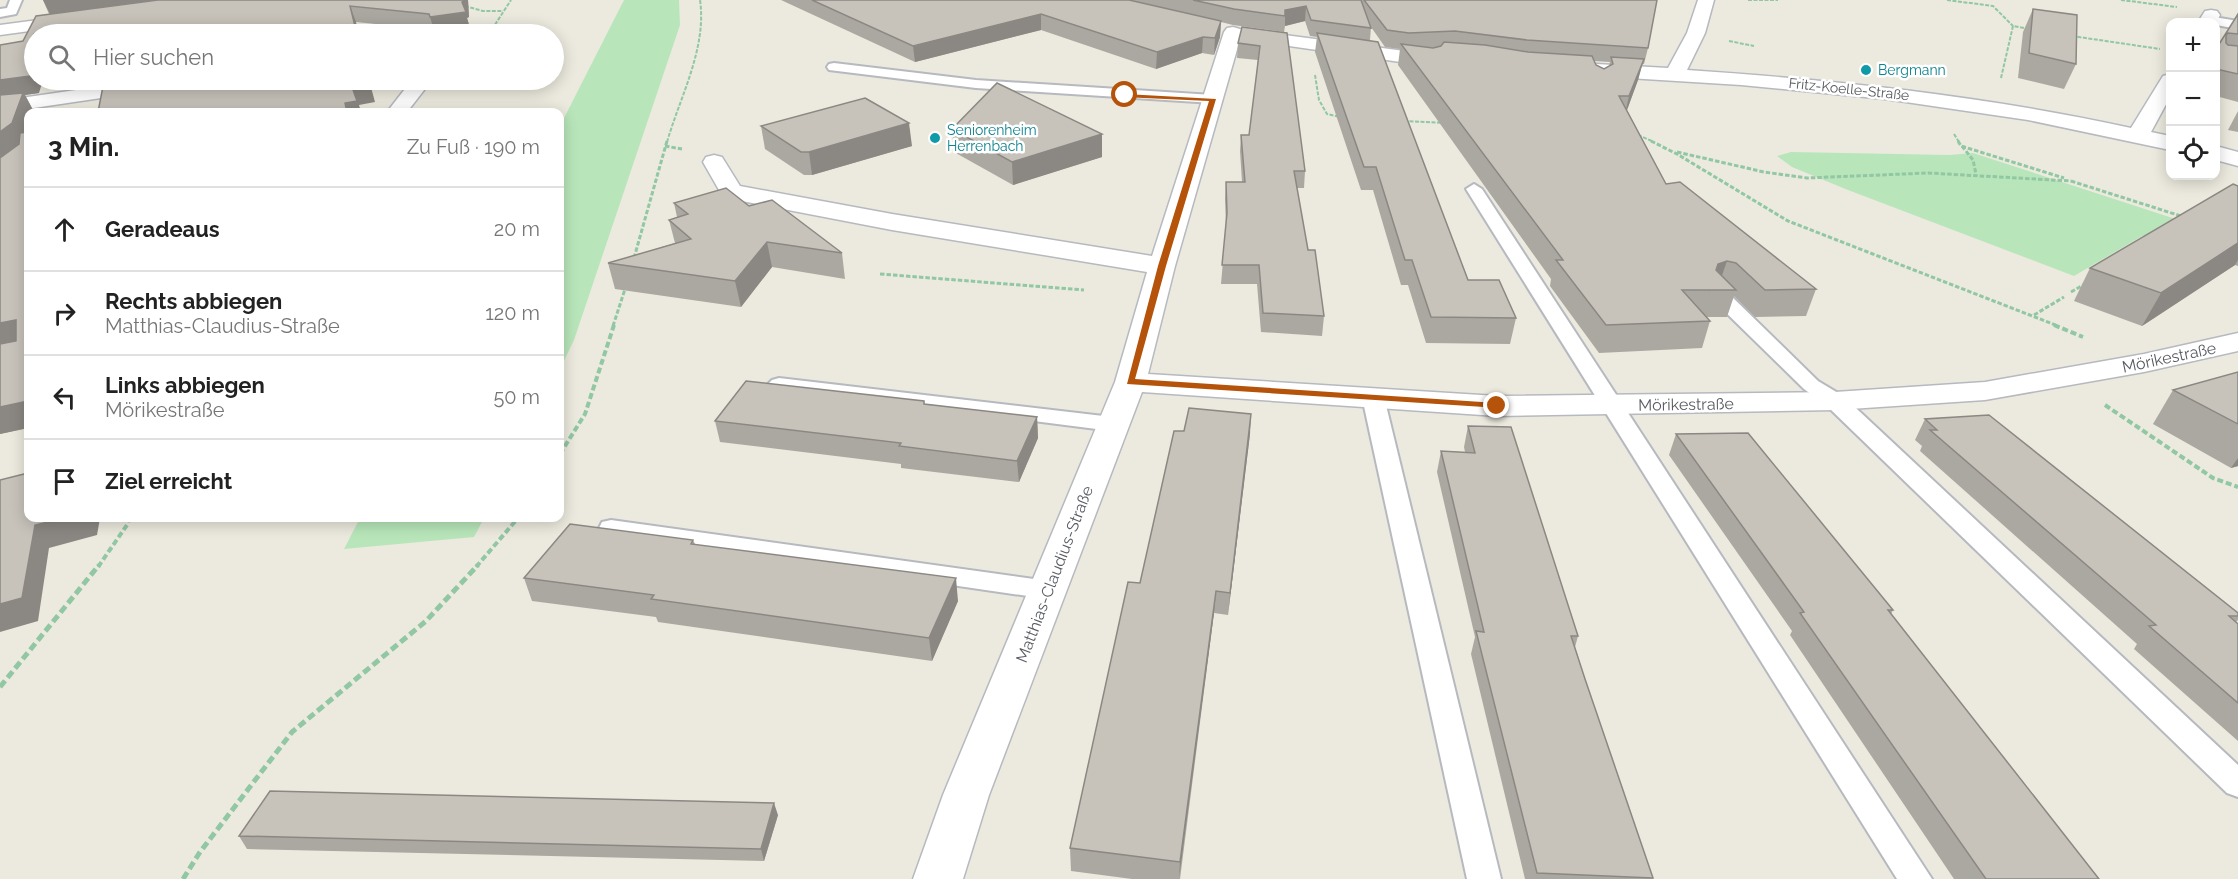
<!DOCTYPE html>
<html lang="de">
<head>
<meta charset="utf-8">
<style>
  :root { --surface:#fff; --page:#f6f6f6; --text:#222; --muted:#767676; --line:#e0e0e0 }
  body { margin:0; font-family:Raleway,sans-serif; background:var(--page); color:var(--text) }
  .controls { position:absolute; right:18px; top:18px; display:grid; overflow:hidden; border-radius:12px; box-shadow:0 3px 15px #0003 }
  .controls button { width:54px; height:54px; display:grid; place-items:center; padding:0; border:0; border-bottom:2px solid var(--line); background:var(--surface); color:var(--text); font:30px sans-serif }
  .stop { position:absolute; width:18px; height:18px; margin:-14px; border:4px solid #b45309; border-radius:50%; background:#fff }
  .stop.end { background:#b45309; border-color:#fff; box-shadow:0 2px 6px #0008 }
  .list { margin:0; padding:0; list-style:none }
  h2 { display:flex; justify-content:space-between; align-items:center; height:78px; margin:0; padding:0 24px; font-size:26px }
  h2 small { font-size:20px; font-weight:400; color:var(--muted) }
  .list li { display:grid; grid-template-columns:39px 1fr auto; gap:18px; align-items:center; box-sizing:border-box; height:84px; padding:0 24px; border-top:2px solid var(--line) }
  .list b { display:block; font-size:22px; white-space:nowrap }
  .list p { margin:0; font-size:20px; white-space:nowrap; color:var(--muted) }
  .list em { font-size:20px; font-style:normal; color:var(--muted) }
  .icon { flex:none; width:33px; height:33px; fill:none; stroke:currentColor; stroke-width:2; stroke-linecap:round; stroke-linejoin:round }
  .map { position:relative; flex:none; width:2238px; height:879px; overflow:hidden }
  .search { position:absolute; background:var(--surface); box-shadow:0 3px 15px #0003; left:24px; top:24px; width:540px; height:66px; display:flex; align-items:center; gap:15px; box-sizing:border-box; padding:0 21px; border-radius:33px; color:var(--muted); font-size:22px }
  .panel { position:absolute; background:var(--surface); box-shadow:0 3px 15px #0003; left:24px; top:108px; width:540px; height:414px; border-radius:12px }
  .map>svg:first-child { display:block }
</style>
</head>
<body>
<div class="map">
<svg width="2238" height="879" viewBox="0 0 2238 879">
  <rect width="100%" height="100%" fill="#eceade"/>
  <g fill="#b8e6ba">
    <path d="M624 0H679L680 25 574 340 560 369V126Z"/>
    <path d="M1791 152 1949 155 1973 153 2188 223 2175 232 2142 236 2074 276 1848 190 1792 167 1777 156Z"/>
    <path d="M360 518H484L474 537 344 549Z"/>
  </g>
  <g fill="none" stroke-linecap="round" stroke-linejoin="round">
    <g stroke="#b6b9bf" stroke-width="4">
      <g id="service">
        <path d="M10 0H22L16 14 0 17V9L7 8Z"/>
        <path d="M2208 16 2238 21V29L2216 25V22H2204V17Z"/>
        <path d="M834 63 976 80 1213 95 1220 99 1213 103 976 88 829 70 827 67 829 64Z"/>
        <path d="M1474 184 1482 189 1932 879H1897L1466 189Z"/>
        <path d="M1719 289 1726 291 1818 381 1843 396 2238 765V797L2227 793 1827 406 1804 389 1712 299 1710 295 1712 291Z"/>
        <path d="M779 378 1112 417 1120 419 1123 424 1120 429 1112 431 772 388 768 384 772 380Z"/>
        <path d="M1373 391 1381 392 1384 397 1501 879H1467L1362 397 1365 392Z"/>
        <path d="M611 520 1048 581 1057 584 1061 590 1057 596 1048 599 602 534 599 528 602 522Z"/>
      </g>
    </g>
    <g stroke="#b6b9bf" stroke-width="3">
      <g id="minor">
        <path d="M1698 0H1714L1705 33 1687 70C1836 80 1985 96 2131 128L2163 76 2170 74V97L2151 132 2170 136V150L2028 120 1885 99 1741 85 1596 76 1589 74 1586 70 1589 66 1596 64 1668 68 1687 33Z"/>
        <path d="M2211 10 2217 11 2220 15 2216 23 2198 22 2205 11Z"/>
        <path d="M1233 27 1240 29 1442 56 1449 58 1452 62 1449 66 1442 68 1240 39 1175 266 1148 374 1497 396 1835 392 1985 382 2144 354 2238 333V351L2144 372 1985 400 1835 410 1497 416 1142 392 989 795 963 879H913L943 795 1115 382 1147 272 892 230 731 199 723 197 703 162 706 157 714 155 722 157 740 186 892 214 1152 256 1224 32 1227 28Z"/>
        <path d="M145 80H192L189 84 182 86 0 113V101Z"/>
        <path d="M407 80H427L428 85 407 112H387L408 85Z"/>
        <path d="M2216 146 2238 152V166L2216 160Z"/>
      </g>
    </g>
    <g stroke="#b6b9bf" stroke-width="3">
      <path id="tertiary" d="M76 15 82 16 85 20 82 24 0 35V25Z"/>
    </g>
    <g stroke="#91c7a3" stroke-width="2" stroke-dasharray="4 1.5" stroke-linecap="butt">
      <path d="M1748 0H1778"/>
      <path d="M1947 0 1993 6 2013 26"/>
      <path d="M2121 0 2177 7"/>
      <path d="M465 6 483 11H503"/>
      <path d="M489 34 511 0"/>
      <path d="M2072 36 2160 49"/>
      <path d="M1729 41 1754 46"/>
      <path d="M1315 75 1319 100 1327 114 1340 117"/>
      <path d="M2001 78 2013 26 2030 29"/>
      <path d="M1404 121 1445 123"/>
      <path d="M1954 134 1959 142"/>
      <path d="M1638 135 1654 142"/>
      <path d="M667 142C680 97 707 48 700 0"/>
    </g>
    <g stroke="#91c7a3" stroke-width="3" stroke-dasharray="4.5 2" stroke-linecap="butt">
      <path d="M1651 141 1677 154 1788 221 2058 326"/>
      <path d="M1958 141 1961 146 2064 178"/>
      <path d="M665 146 682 149"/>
      <path d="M1962 146 1973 160 1976 174"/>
      <path d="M1677 152 1764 172 1807 178 1928 173 2071 181"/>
      <path d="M2071 181 2184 217"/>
      <path d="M634 258 667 141"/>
      <path d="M880 274 1084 290"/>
      <path d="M2071 292 2085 284"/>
      <path d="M2034 315 2064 297"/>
      <path d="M613 326 626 286"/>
    </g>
    <g stroke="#91c7a3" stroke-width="4" stroke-dasharray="6 3" stroke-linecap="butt">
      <path d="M2054 325 2083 337"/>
      <path d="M2105 405 2213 478 2238 487"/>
      <path d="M560 454 585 414 614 325"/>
      <path d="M98 567 127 525 129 518"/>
      <path d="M476 567 518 518"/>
    </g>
    <g stroke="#91c7a3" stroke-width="5" stroke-dasharray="8 4" stroke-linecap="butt">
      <path d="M0 687 99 565"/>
      <path d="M183 879 200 852 292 732 426 621 478 565"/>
    </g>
    <use href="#service" fill="#fff" fill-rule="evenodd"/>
    <use href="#minor" fill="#fff" fill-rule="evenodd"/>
    <use href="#tertiary" fill="#fff" fill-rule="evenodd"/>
  </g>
  <g fill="#aba8a1" fill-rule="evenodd">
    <path d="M43 0H468L469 17 467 18 470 28 435 33 434 30 356 22 34 34 39 93 25 95 33 110 26 132H28V428L0 434 23 41 49 14Z"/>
    <path d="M781 0H1657L1648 48 1644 64H1642L1638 80 1627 110 1666 184 1816 289 1806 316 1755 317 1734 296 1727 317H1707L1710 321 1702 348 1599 353 1550 286 1551 279 1398 65 1400 49 1385 47 1371 27 1370 40 1468 280 1516 318 1510 344 1426 343 1408 285H1401L1373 190H1361L1315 52 1317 37 1310 36 1305 21 1285 26 1284 32 1233 25 1221 22 1220 37 1214 55 1202 53 1156 69 1041 30 915 62ZM1594 61 1610 62 1609 66 1604 69 1596 65Z"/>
    <path d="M2033 9 2076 64 2064 89 2018 78 2023 32Z"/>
    <path d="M2238 14V102L2216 96V49Z"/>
    <path d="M1287 33 1305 171 1304 188H1297L1308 250 1324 316 1322 336 1261 332 1257 284H1221L1226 226 1225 199 1226 182H1242L1240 151 1241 135H1249L1258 60 1237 58 1238 43Z"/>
    <path d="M2238 111V132L2228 130Z"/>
    <path d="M761 126 912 146 812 175H804L765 149Z"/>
    <path d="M952 129 1102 134V157L1013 185 954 152Z"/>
    <path d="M2238 186V266L2235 265 2142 326 2074 301 2090 268Z"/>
    <path d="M674 203 749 206 842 253 845 279 772 267 741 307 615 289 608 263 675 243 669 220 677 217Z"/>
    <path d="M2238 372V466L2231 468 2153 424 2173 390Z"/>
    <path d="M924 401 925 404 1037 417 1038 438 1019 482 901 468V464L720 442 715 421Z"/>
    <path d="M1925 419 2238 613V620L2236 622 2238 624V741L2134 649 2137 644 1920 451 1922 446 1915 440Z"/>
    <path d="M1468 426 1578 636 1575 647 1585 679 1653 879H1525L1471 654 1475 637 1437 472 1441 451 1465 452 1464 447Z"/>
    <path d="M1250 434 1228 615 1214 613 1180 879H1132L1071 871 1070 848Z"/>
    <path d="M1676 434 1893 610 1891 614 2099 879H1954L1790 635 1792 631 1669 455Z"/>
    <path d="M693 540 695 544 958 601 932 661 658 622 656 617 532 601 524 578Z"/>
    <path d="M778 815 764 861 247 849 239 836Z"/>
  </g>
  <g fill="#8b8883">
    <path d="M43 0H172L51 16Z"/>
    <path d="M464 0H468L469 17 467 18 470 28 435 33 430 17 462 2Z"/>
    <path d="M350 6 356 22 359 34H357Z"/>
    <path d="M1306 6 1305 21 1285 26V10Z"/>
    <path d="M1041 14V30L915 62 913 46Z"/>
    <path d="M1221 21 1220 37 1214 55 1215 38Z"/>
    <path d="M1203 37 1202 53 1156 69 1157 52Z"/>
    <path d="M1644 59 1638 80 1624 118 1629 96Z"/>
    <path d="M34 62V80H43L39 93 25 95 33 110 32 112H28V124L22 142 0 158V80Z"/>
    <path d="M367 80H369L375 102 359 105 361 112H345V103L352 87Z"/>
    <path d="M909 123 912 146 812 175 809 152Z"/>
    <path d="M1102 134V157L1013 185 1012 162Z"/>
    <path d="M767 242 772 267 741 307 735 281Z"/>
    <path d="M2238 243V260L2235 265 2142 326 2161 293Z"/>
    <path d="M1727 261 1718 287 1710 290 1708 296 1718 264Z"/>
    <path d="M16 320 28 341 0 348V323Z"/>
    <path d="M28 401V428L0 434V407Z"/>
    <path d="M1251 414 1250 434 1228 615 1230 593Z"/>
    <path d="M1037 417 1038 438 1019 482 1017 461Z"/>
    <path d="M2238 458V466L2231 468Z"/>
    <path d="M64 518H100L97 535 49 548 38 621 0 632V604L35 525Z"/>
    <path d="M956 578 958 601 932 661 929 638Z"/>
    <path d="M1216 591 1214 613 1179 879 1180 862Z"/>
    <path d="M774 803 778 815 764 861 761 849Z"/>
  </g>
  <g fill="#c7c3bb" stroke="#8b8883" stroke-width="1.5">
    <path d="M158 0H464V1L462 2 466 12 430 17 429 14 350 6 357 34H34V62L30 76 0 80V45L23 41 36 16Z"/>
    <path d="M812 0H1129L1221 21 1215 38 1203 37 1157 52 1041 14 913 46Z"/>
    <path d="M1193 0H1361L1371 28 1311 20 1306 6 1285 10V16L1234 9Z"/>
    <path d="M1364 0H1657L1648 48 1527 40 1455 31 1409 33 1387 30Z"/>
    <path d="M2033 9 2077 15 2076 64 2029 53Z"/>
    <path d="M2238 14V34L2228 33 2226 35V43L2228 45 2238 46V74L2216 69V49Z"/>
    <path d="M1242 27 1287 33 1305 171H1294L1308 250H1315L1324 316 1263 313 1259 265H1222L1227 213 1226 182H1245L1241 135H1249L1260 46 1238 43Z"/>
    <path d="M1317 33 1378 42 1468 280H1499L1516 318 1431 317 1412 260H1405L1376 167H1364Z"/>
    <path d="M1444 42 1485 45 1528 52 1592 56 1596 65 1604 69 1613 64 1611 57 1644 59 1629 96H1619L1666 184 1680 182 1816 289 1765 290 1736 263 1727 261 1718 264 1716 270 1736 290H1682L1710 321 1606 325 1556 260H1563L1401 44 1433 48 1441 46Z"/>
    <path d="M114 80H367L368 85 352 87 357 101 345 103 347 112H98L104 81Z"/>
    <path d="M997 83 1102 134 1012 162 952 129Z"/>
    <path d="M23 93 12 123 0 132V95Z"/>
    <path d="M865 98 909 123 809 152H801L761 126Z"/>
    <path d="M28 132V401L0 407V344L16 341V320L0 323V158L19 144 20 133Z"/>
    <path d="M2233 184 2238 186V243L2161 293 2090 268Z"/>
    <path d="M726 188 749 206 772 200 842 253 767 242 735 281 608 263 691 239 669 220 688 214 674 203Z"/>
    <path d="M2238 372V424L2173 390Z"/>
    <path d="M746 381 924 401V404L1037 417 1017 461 899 446 901 443 715 421Z"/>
    <path d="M1189 408 1251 414 1230 593 1216 591 1180 862 1070 848 1128 582 1140 583 1174 431H1184Z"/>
    <path d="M1989 415 2238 613V616H2229L2238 624V703L2149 626 2156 625 1930 430H1937L1925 419Z"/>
    <path d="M1468 426 1511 427 1578 636H1571L1585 679 1653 878 1537 873 1476 631 1484 632 1441 451 1475 453Z"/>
    <path d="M1748 433 1893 610H1888L2099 879H1986L1800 613 1804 612 1676 434Z"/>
    <path d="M28 473V518H64L35 525 22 598 0 604V480Z"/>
    <path d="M570 524 693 540 691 544 956 578 929 638 651 599 654 595 524 578Z"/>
    <path d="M270 791 774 803 761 849 239 836Z"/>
  </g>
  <path fill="#b45309" d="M1125 94 1216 99 1166 266 1135 379 1497 403 1501 406 1500 408 1127 384 1158 266 1209 101 1122 97Z"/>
  <g fill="#0f9aa8" stroke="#fff" stroke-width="2">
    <circle cx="1866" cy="70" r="6"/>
    <circle cx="935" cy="138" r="6"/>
  </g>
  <g text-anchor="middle" stroke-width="5" stroke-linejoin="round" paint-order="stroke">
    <g font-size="14" fill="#0d838f" stroke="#fff" text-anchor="start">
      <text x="1878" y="75">Bergmann</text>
      <text x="947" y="135">Seniorenheim<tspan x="947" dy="16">Herrenbach</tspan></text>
    </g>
    <g font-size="14" fill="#575b61" stroke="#fff">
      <text transform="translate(1849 89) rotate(6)" y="5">Fritz-Koelle-Straße</text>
    </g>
    <g font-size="16" fill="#575b61" stroke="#fff">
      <text transform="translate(2169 357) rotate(-12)" y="6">Mörikestraße</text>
      <text transform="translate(1686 404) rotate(-1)" y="6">Mörikestraße</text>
      <text transform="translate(1054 574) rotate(-69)" y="6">Matthias-Claudius-Straße</text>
    </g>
  </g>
</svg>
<div class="controls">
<button>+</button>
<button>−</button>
<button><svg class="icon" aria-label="locate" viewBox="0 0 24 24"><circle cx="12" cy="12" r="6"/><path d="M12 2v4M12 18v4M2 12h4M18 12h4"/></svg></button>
</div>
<div class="stop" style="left:1125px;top:95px"></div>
<div class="stop end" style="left:1497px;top:406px"></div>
<div class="search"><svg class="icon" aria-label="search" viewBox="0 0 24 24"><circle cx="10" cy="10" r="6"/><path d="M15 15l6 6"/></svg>Hier suchen</div>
<section class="panel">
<h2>3 Min.<small>Zu Fuß · 190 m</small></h2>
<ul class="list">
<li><svg class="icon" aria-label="ahead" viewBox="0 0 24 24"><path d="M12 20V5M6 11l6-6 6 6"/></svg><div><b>Geradeaus</b></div><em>20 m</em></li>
<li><svg class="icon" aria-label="right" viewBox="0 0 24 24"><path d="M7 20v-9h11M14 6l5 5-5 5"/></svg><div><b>Rechts abbiegen</b><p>Matthias-Claudius-Straße</p></div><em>120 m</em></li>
<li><svg class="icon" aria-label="left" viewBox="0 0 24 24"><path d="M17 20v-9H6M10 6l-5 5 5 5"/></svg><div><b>Links abbiegen</b><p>Mörikestraße</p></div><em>50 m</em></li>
<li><svg class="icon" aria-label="arrive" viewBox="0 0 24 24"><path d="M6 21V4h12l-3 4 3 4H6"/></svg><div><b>Ziel erreicht</b></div></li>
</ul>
</section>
</div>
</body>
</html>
